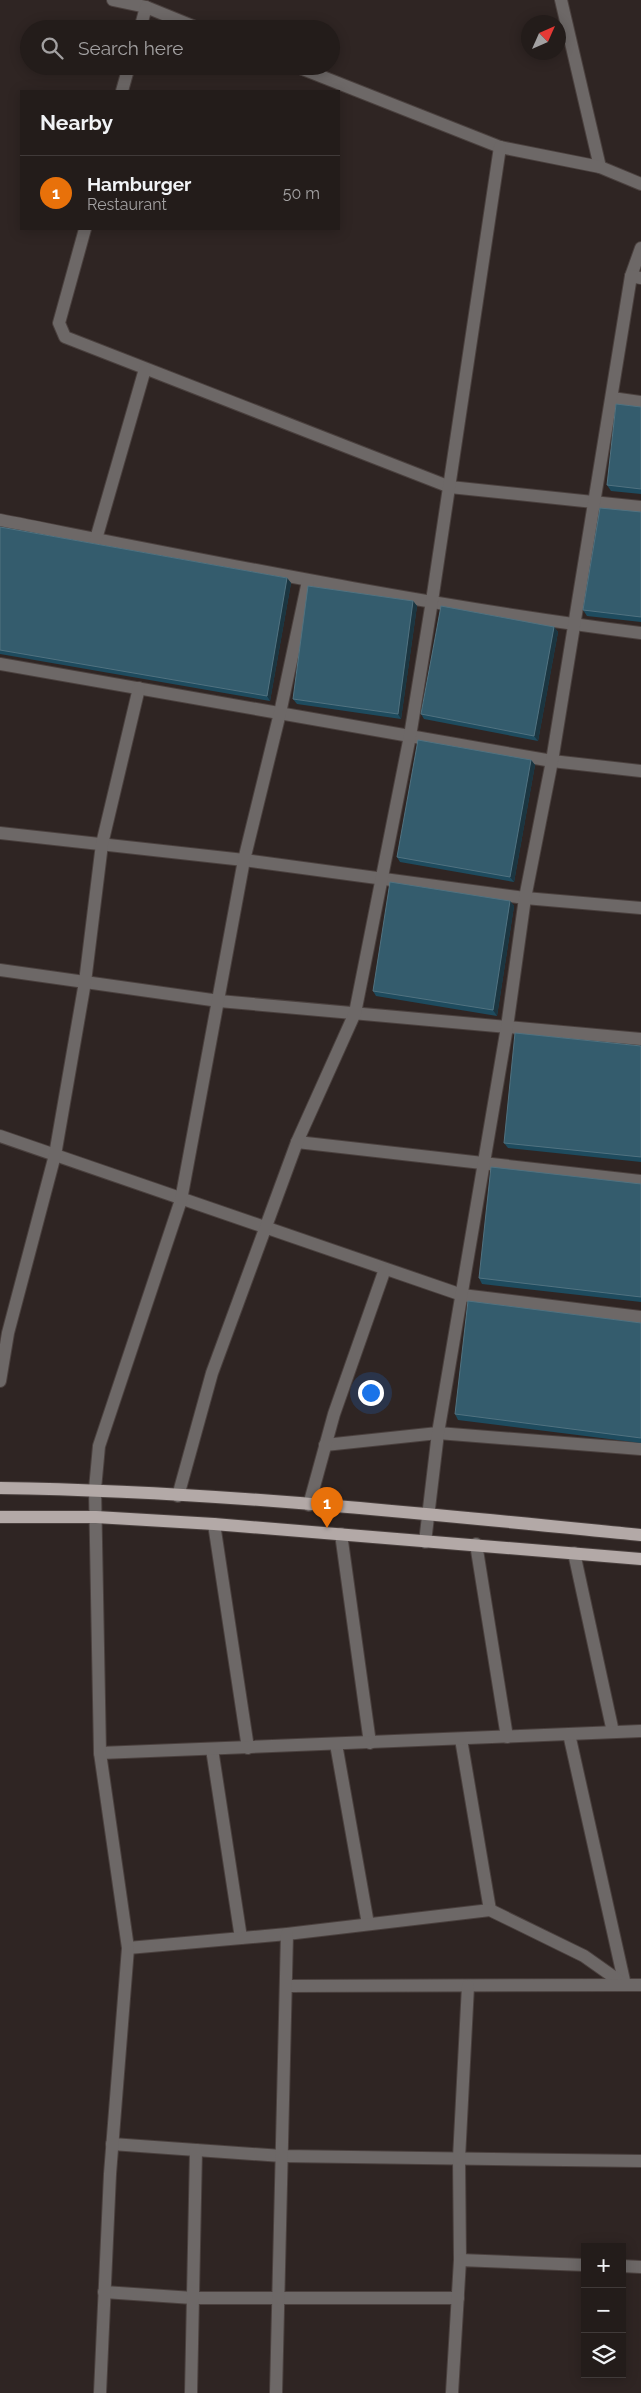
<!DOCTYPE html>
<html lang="en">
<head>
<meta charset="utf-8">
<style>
  :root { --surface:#231c1a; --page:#2f2927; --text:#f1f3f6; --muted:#a3a1a2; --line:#403a39; --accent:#bca0f2 }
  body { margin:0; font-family:Raleway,sans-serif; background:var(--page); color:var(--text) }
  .controls { position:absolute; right:15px; bottom:15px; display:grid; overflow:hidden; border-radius:0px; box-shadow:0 2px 12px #0003 }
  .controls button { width:45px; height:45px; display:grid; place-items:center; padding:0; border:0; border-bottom:1px solid var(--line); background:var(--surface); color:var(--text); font:25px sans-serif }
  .compass { position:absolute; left:521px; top:15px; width:45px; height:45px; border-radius:50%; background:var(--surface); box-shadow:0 2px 12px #0003; rotate:45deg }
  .you { position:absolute; left:370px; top:1392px; width:18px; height:18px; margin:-12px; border:4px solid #fff; border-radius:50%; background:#1a73e8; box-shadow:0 0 0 8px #1a73e833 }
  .badge { display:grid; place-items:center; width:32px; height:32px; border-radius:50%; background:var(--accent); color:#fff; font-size:16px; font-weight:700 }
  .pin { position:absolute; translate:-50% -41px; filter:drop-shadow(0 1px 2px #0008) }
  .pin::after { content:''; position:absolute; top:26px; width:18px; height:15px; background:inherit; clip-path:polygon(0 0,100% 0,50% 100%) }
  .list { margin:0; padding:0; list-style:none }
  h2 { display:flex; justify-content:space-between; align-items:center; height:65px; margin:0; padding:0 20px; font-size:21px }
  h2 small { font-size:16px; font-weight:400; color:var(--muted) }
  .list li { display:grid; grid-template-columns:32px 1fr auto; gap:15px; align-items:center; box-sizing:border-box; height:75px; padding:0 20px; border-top:1px solid var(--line) }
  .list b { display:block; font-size:19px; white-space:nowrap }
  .list p { margin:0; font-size:16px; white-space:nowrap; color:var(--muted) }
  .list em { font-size:16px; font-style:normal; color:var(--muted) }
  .icon { flex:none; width:28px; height:28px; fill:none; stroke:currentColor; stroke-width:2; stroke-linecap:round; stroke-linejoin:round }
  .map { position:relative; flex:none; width:641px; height:2393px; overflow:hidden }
  .search { position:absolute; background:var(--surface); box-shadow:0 2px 12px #0003; left:20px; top:20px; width:320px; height:55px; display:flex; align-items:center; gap:12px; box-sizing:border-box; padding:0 18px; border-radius:28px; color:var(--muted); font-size:19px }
  .panel { position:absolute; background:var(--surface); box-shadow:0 2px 12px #0003; left:20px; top:90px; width:320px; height:140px; border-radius:0px }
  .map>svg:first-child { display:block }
</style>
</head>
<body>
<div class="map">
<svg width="641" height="2393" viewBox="0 0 641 2393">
  <rect width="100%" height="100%" fill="#2f2523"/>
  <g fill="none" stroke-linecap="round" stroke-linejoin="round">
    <g stroke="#4a403e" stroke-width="14">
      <g id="minor">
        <path d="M113 0 146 7 200 29"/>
        <path d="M561 0 600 167"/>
        <path d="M140 29 146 7"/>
        <path d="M295 66 500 147 600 167 641 184"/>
        <path d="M122 91 129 66"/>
        <path d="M85 229 59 323 65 337 450 487 641 507"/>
        <path d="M631 276 641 248"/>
        <path d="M612 398 641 402"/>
        <path d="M0 520C213 562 426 606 641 633"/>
        <path d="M96 539 145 369"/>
        <path d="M0 664 552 761 641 771"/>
        <path d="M0 833 244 860 525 898 641 908"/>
        <path d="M0 970 219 1001 641 1039"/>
        <path d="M0 1136 462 1295 641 1317"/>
        <path d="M297 1142 641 1181"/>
        <path d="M0 1381 8 1333 55 1155 85 982 102 844 139 688"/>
        <path d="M325 1445 438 1433 641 1449"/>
        <path d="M178 1496 212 1373 297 1142 355 1013 410 736 432 601 500 147"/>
        <path d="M309 1505 334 1414 385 1269"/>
        <path d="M214 1524 248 1748"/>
        <path d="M341 1534 370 1743"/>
        <path d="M425 1542 438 1433 507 1027 525 898 552 761 631 276 641 278"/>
        <path d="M476 1544 507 1737"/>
        <path d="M574 1553 613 1732"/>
        <path d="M569 1734 625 1985"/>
        <path d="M461 1739 490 1910"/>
        <path d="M336 1744 368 1924"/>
        <path d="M212 1749 241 1938"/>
        <path d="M100 1753 641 1731"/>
        <path d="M128 1948 287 1934 490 1910 584 1956 625 1985"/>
        <path d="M286 1986 641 1985"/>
        <path d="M112 2144 282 2156 641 2161"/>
        <path d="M460 2260 459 2158 468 1986"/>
        <path d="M622 2266 641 2267"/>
        <path d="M104 2292 193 2298H458"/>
        <path d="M100 2393 110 2174 128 1948 100 1753 95 1489 99 1446 181 1200 244 860 280 713 308 581"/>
        <path d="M191 2393 196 2150"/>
        <path d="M276 2393 287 1934"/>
        <path d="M452 2393 460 2260 585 2265"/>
      </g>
    </g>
    <g stroke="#4a403e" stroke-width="14">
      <g id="major">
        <path d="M0 1488C214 1491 428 1514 641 1535"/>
        <path d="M0 1517H96L214 1524 641 1559"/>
      </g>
    </g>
    <use href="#minor" stroke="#6d6867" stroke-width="12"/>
    <use href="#major" stroke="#b3a9a7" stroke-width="12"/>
  </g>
  <g fill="#1e4b5e">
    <path d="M641 407V494L611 491 607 485Z"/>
    <path d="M641 512V622L587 616 583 610Z"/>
    <path d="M0 527 287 578 291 583 270 701 0 654Z"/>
    <path d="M413 601 417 606 401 719 297 704 293 699Z"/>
    <path d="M554 627 558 632 538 741 424 719 421 714Z"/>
    <path d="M531 760 535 765 514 882 400 862 397 857Z"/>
    <path d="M510 901 514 906 497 1016 376 996 373 991Z"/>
    <path d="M641 1046V1162L508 1148 504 1143Z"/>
    <path d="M641 1184V1302L482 1284 479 1278Z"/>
    <path d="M641 1323V1443L458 1420 455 1414Z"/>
  </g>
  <g fill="#1b3540">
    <path d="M287 578 291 583 270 701 267 696Z"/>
    <path d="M413 601 417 606 401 719 398 714Z"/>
    <path d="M554 627 558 632 538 741 534 736Z"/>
    <path d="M531 760 535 765 514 882 510 877Z"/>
    <path d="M510 901 514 906 497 1016 493 1010Z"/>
  </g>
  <g fill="#345c6d" stroke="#517280">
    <path d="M616 404 641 407V489L607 485Z"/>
    <path d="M600 508 641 512V617L583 610Z"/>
    <path d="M0 527 287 578 267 696 0 650Z"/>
    <path d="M308 586 413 601 398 714 293 699Z"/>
    <path d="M441 606 554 627 534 736 421 714Z"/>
    <path d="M418 740 531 760 510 877 397 857Z"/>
    <path d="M390 882 510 901 493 1010 373 991Z"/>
    <path d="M515 1033 641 1046V1157L504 1143Z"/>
    <path d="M491 1167 641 1184V1297L479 1278Z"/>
    <path d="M468 1301 641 1323V1438L455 1414Z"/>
  </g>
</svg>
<div class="controls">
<button>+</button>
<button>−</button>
<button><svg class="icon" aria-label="layers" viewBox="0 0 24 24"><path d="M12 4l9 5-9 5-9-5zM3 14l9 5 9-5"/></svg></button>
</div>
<svg class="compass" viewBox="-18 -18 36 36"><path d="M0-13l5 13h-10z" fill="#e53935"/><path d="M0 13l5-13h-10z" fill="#a3a1a2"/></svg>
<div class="you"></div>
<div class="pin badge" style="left:327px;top:1528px;background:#e8710a">1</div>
<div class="search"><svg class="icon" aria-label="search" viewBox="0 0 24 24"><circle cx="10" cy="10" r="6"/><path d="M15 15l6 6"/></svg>Search here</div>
<section class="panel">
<h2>Nearby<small></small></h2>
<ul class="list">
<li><span class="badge" style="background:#e8710a">1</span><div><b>Hamburger</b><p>Restaurant</p></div><em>50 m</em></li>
</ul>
</section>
</div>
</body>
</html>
